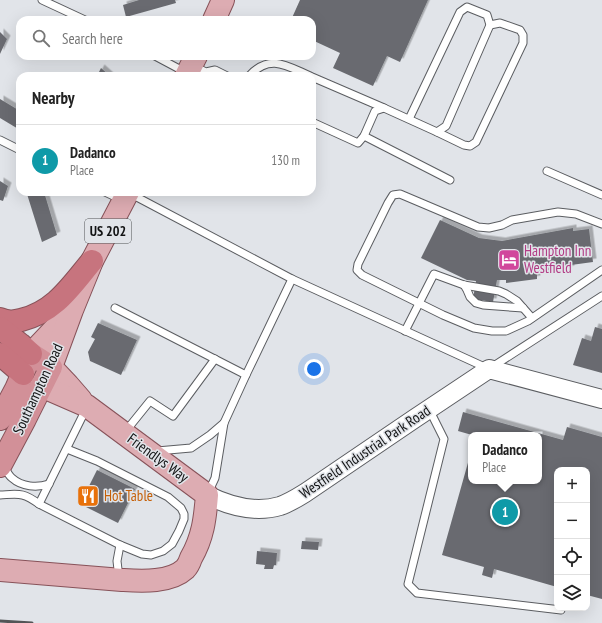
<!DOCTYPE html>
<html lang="en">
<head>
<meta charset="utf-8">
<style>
  :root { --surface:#fff; --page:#f2f2f2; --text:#222; --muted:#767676; --line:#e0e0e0; --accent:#db2777 }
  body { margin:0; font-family:"PT Sans Narrow",sans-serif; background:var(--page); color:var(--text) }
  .controls { position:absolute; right:12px; bottom:12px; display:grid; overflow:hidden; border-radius:8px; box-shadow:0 4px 16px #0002 }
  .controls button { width:36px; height:36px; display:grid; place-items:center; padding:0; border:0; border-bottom:1px solid var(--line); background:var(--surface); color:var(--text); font:20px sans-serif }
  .you { position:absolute; left:314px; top:369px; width:14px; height:14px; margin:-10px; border:3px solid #fff; border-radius:50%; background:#1a73e8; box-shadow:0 0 0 6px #1a73e833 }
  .badge { display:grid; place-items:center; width:26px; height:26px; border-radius:50%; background:var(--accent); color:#fff; font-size:13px; font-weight:700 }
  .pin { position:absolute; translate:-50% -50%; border:2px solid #fff; box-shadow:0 1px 4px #0006 }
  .popup { position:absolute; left:468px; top:432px; width:74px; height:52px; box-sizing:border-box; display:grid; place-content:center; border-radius:8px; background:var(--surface); filter:drop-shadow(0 1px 3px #0005); font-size:13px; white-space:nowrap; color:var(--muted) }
  .popup b { font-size:15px; color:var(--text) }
  .popup::after { content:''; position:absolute; left:50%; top:100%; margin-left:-8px; border:8px solid transparent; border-top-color:var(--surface) }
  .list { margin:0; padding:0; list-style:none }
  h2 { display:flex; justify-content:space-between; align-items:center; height:52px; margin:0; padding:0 16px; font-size:17px }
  h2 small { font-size:13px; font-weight:400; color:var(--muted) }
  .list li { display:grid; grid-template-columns:26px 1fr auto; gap:12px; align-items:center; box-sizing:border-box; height:72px; padding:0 16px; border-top:1px solid var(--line) }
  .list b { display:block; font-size:15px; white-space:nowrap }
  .list p { margin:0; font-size:13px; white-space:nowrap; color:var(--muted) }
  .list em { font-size:13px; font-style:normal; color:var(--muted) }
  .icon { flex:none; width:22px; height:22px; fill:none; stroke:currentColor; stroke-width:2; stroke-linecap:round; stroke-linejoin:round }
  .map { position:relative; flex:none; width:602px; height:623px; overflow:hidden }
  .search { position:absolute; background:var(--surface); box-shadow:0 4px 16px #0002; left:16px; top:16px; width:300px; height:44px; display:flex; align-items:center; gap:10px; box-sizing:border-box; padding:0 14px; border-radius:12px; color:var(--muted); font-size:15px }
  .panel { position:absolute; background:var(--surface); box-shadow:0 4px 16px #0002; left:16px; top:72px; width:300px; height:124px; border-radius:12px }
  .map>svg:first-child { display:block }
</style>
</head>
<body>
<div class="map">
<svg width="602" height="623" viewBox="0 0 602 623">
  <defs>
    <filter id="shadow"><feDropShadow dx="3.5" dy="-3.5" stdDeviation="0" flood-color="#0004"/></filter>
  </defs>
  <rect width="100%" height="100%" fill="#e1e4e9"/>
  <g fill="#696b70" filter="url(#shadow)">
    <path d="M139 0H175L176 3 126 17 123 5Z"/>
    <path d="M300 0H428L400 62 387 56 373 86 333 68 340 53 312 40V20H291Z"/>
    <path d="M0 32 7 39 0 54Z"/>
    <path d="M101 68 110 76H97Z"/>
    <path d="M0 99 20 111V130L0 118Z"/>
    <path d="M0 181 8 186 3 201 0 200Z"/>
    <path d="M33 192H44L57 235 42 242 27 194Z"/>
    <path d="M440 220 479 238 502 241 573 228V231L589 229 593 262 571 265V269L537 274V279L506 283V280H497L493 302 473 299 476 281 467 280 421 258Z"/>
    <path d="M98 323 137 340 121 375 90 361 88 352 95 339 91 337Z"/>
    <path d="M595 327 602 329V373L573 365 582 338 591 341Z"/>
    <path d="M463 412 563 440 567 427 602 437V599L587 595V470H557V587L494 569 492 578 482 575 484 567 442 555 471 452V481H539V435H472L458 431Z"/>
    <path d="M97 470 135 489 118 523 80 504Z"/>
    <path d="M302 541 319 542 318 550 301 549Z"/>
    <path d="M257 551 277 553 276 565H274L273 569H264L265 565 256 564Z"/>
  </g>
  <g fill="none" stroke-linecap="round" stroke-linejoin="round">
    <g stroke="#5b5d61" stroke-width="9">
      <g id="service">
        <path d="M42 0 85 20"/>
        <path d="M155 56 185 72"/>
        <path d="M193 66 206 72 215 70 227 76"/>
        <path d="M249 76C270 53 287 66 310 76"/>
        <path d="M312 77 384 108"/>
        <path d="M312 122 358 143 364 136 375 111 384 108 437 132 446 126 490 25 487 15 467 7 460 12 409 119"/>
        <path d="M437 132 464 145 470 146 476 142 523 43V35L520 30 500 23 490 25"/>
        <path d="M364 136 450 180"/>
        <path d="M0 140 20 150"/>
        <path d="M547 171 602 195"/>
        <path d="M105 192 122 200"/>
        <path d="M131 194 292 279 489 369 602 296"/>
        <path d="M602 224 576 214 558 212 512 220 502 225 489 228 478 227 400 194 393 195 388 203 358 264 357 270 362 275 443 315 474 328 492 331H506L528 321 602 270"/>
        <path d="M464 285 467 290 470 297 476 303 483 305 523 308"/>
        <path d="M115 308 246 375"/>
        <path d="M405 331 434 274 464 285 499 291 506 294 517 301 532 318"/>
        <path d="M429 409 444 439 408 584 417 593 561 610"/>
        <path d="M125 432 150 401 173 416 215 359"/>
        <path d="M157 451 191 448 210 435 224 423"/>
        <path d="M3 465C6 469 8 475 12 478 22 487 37 488 49 484"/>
        <path d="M208 493 215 478 224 423 246 375 292 279"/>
        <path d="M0 495C19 494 23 492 39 504L120 545 142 554 151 555 163 551 172 544 179 531 184 519V514L181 508 168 497 97 461 67 449"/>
        <path d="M39 504 86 409"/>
        <path d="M119 578 117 561 120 545"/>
      </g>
    </g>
    <g stroke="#5b5d61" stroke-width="20">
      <path id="tertiary" d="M207 495C229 506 256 513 280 506 289 503 297 498 305 493L414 419 489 369 602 399"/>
    </g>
    <g stroke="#875259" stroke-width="24">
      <g id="primary">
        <path d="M214 20 223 0"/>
        <path d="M186 76 196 56"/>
        <path d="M31 354 64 319"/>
        <path d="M81 400 68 385 51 367 72 310 92 261 128 192"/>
        <path d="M0 570 122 580C141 581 170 583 185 569 188 566 190 561 191 558 203 537 205 519 207 495L87 406 41 386"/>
      </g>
    </g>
    <g stroke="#875259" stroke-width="24">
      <path id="trunk" d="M0 419 16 389 31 354 51 367 25 419 0 466"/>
    </g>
    <g stroke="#875259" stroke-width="24">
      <g id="motorway">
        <path d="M0 319C8 322 13 322 21 320 55 312 71 286 92 261"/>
        <path d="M0 328 20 344 31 354"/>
        <path d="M0 354 23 374"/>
      </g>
    </g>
    <use href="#service" stroke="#fff" stroke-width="7"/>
    <use href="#tertiary" stroke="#fff" stroke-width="18"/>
    <use href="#primary" stroke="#ddacb2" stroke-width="22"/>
    <use href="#trunk" stroke="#d29098" stroke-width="22"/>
    <use href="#motorway" stroke="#c7747e" stroke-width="22"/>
    <path stroke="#535557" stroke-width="3" d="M0 621 32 623"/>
  </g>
  <defs>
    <g id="hotel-square" transform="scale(1.15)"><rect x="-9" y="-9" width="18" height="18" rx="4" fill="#d1479c" stroke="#e1e4e9"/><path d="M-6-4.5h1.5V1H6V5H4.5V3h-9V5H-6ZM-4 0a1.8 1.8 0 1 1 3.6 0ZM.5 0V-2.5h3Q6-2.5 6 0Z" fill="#fff"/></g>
    <g id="restaurant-square" transform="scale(1.15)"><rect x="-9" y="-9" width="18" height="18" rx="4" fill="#e8710a" stroke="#e1e4e9"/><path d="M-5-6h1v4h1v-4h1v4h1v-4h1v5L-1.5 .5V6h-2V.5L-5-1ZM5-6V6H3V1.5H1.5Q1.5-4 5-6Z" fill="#fff"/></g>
  </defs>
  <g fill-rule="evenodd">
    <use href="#hotel-square" x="509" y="260"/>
    <use href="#restaurant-square" x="88" y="496"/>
  </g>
  <g text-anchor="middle" stroke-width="3" stroke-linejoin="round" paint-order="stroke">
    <rect fill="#e1e4e9" stroke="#4f5153" stroke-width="1" x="85" y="219" width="46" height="24" rx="3"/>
    <g font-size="14" font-weight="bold" fill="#111213">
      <text x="108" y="236">US 202</text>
    </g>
    <g font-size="15" fill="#b23c85" stroke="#e1e4e9" text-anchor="start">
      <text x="524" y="256">Hampton Inn<tspan x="524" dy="17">Westfield</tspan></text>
    </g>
    <g font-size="15" fill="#111213" stroke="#e1e4e9">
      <text transform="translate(38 389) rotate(-65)" y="5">Southampton Road</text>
      <text transform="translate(365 452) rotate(-34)" y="5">Westfield Industrial Park Road</text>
      <text transform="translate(158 458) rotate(36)" y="5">Friendlys Way</text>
    </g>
    <g font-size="15" fill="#c56008" stroke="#e1e4e9" text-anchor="start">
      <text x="104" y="501">Hot Table</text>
    </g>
  </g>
</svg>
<div class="controls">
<button>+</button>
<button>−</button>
<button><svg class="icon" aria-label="locate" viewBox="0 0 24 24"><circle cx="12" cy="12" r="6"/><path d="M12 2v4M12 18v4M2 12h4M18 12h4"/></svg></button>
<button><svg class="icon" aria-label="layers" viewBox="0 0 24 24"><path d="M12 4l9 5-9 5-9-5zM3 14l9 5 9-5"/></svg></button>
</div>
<div class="you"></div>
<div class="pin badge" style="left:505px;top:512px;background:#0f9aa8">1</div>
<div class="popup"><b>Dadanco</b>Place</div>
<div class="search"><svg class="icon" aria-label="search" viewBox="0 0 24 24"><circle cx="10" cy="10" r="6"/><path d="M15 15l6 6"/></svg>Search here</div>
<section class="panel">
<h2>Nearby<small></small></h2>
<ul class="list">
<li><span class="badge" style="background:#0f9aa8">1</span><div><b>Dadanco</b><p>Place</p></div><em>130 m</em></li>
</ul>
</section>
</div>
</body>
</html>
